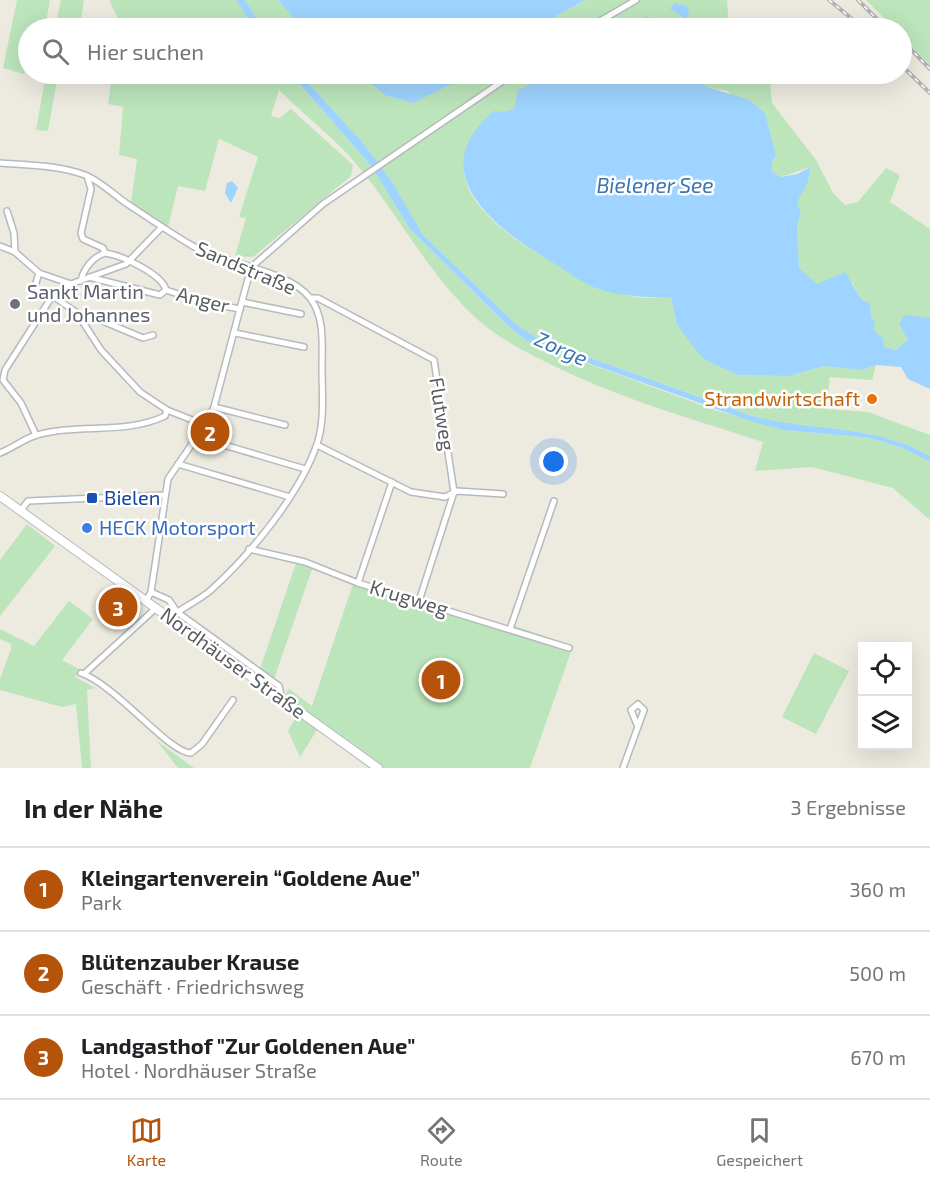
<!DOCTYPE html>
<html lang="de">
<head>
<meta charset="utf-8">
<style>
  :root { --surface:#fff; --page:#f2f2f2; --text:#202124; --muted:#757577; --line:#e0e0e0; --accent:#b45309 }
  body { margin:0; font-family:"Exo 2",sans-serif; background:var(--page); color:var(--text) }
  .controls { position:absolute; right:18px; bottom:18px; display:grid; overflow:hidden; border-radius:0px; box-shadow:0 6px 24px #0002 }
  .controls button { width:54px; height:54px; display:grid; place-items:center; padding:0; border:0; border-bottom:2px solid var(--line); background:var(--surface); color:var(--text); font:30px sans-serif }
  .you { position:absolute; left:554px; top:462px; width:21px; height:21px; margin:-15px; border:4px solid #fff; border-radius:50%; background:#1a73e8; box-shadow:0 0 0 9px #1a73e833 }
  .badge { display:grid; place-items:center; width:39px; height:39px; border-radius:50%; background:var(--accent); color:#fff; font-size:20px; font-weight:700 }
  .pin { position:absolute; translate:-50% -50%; border:3px solid #fff; box-shadow:0 2px 6px #0006 }
  .list { margin:0; padding:0; list-style:none }
  h2 { display:flex; justify-content:space-between; align-items:center; height:78px; margin:0; padding:0 24px; font-size:26px }
  h2 small { font-size:20px; font-weight:400; color:var(--muted) }
  .list li { display:grid; grid-template-columns:39px 1fr auto; gap:18px; align-items:center; box-sizing:border-box; height:84px; padding:0 24px; border-top:2px solid var(--line) }
  .list b { display:block; font-size:22px; white-space:nowrap }
  .list p { margin:0; font-size:20px; white-space:nowrap; color:var(--muted) }
  .list em { font-size:20px; font-style:normal; color:var(--muted) }
  .icon { flex:none; width:33px; height:33px; fill:none; stroke:currentColor; stroke-width:2; stroke-linecap:round; stroke-linejoin:round }
  .map { position:relative; flex:none; width:930px; height:768px; overflow:hidden }
  .search { position:absolute; background:var(--surface); box-shadow:0 6px 24px #0002; left:18px; right:18px; top:18px; height:66px; display:flex; align-items:center; gap:15px; box-sizing:border-box; padding:0 21px; border-radius:33px; color:var(--muted); font-size:22px }
  .sheet { height:330px; background:var(--surface) }
  nav { display:flex; justify-content:space-around; align-items:center; box-sizing:border-box; height:84px; border-top:2px solid var(--line); background:var(--surface); font-size:16px; color:var(--muted) }
  nav a { display:grid; justify-items:center; gap:3px }
  nav .on { color:var(--accent) }
  .map>svg:first-child { display:block }
</style>
</head>
<body>
<div class="map">
<svg width="930" height="768" viewBox="0 0 930 768">
  <rect width="100%" height="100%" fill="#edeae0"/>
  <g fill="#bce5bc">
    <path d="M17 0H50L45 28H28V50L24 74 3 68Z"/>
    <path d="M61 0H84L80 28H55Z"/>
    <path d="M109 0H236L254 28H118L119 20Z"/>
    <path d="M245 0H278L298 23 316 28H263Z"/>
    <path d="M585 0H727L729 28H662L660 23 647 16 629 28H535Z"/>
    <path d="M866 0H930V65L902 36V28H894Z"/>
    <path d="M46 74H58L48 131 36 130Z"/>
    <path d="M112 74H291L371 166 410 229 507 325 527 341 715 410 783 430 870 438 903 448 930 462V520L893 488 812 467 755 471 763 442C692 419 621 399 554 366 527 353 499 339 477 319 431 277 402 221 363 172 340 142 306 117 279 90L271 116 279 118 291 109 353 165 351 176 253 257 235 256 246 218 239 217 258 157 219 139 205 191 178 186 168 227 131 202 137 159 119 155 123 107 108 104Z"/>
    <path d="M300 74H359L372 85 462 79 466 74H575L567 81 540 80 518 99 514 109C498 114 487 128 475 139 466 148 464 156 464 168 463 224 579 280 626 295 639 299 657 298 671 298L677 325 705 360 738 375 789 376 824 366 863 370 876 365 872 380 830 377 826 409 868 412 930 435V456C873 423 810 432 749 415L541 340 518 326 423 235 393 183 364 144Z"/>
    <path d="M680 74H756L770 83 772 103 816 160 833 193 845 205 858 202 886 168 900 175 890 202 930 229V318L899 325 909 340 896 350 883 347 873 326 870 303 862 300 852 282 816 284 799 268 797 225 801 214 796 202 808 182 811 167 781 177 772 171V162L776 156 770 138 728 91 711 88Z"/>
    <path d="M27 524 55 546 0 616V560Z"/>
    <path d="M296 563 312 569 274 679 260 669Z"/>
    <path d="M353 584 513 632 515 626 573 646 530 768H369L317 730 300 757 288 731 297 715 279 702 289 689 312 706Z"/>
    <path d="M69 601 93 619 62 660 81 670 75 677 95 688 87 690 91 768H82L76 704 62 707 0 690V679L11 649V644L0 639V629L34 646Z"/>
    <path d="M814 653 849 671 816 734 782 717Z"/>
    <path d="M157 741 194 768H178Z"/>
  </g>
  <g fill="#9ed4ff">
    <path d="M236 0H245L263 28H254Z"/>
    <path d="M278 0H585L535 28H316L298 23Z"/>
    <path d="M675 3 687 6 689 14 686 19 670 9Z"/>
    <path d="M647 16 660 23 662 28H629Z"/>
    <path d="M291 74H300L364 144 393 183 423 235 518 326 541 340 749 415C810 432 873 423 930 456V462L903 448 870 438 783 430 747 420 527 341 507 325 410 229 371 166Z"/>
    <path d="M359 74H466L462 79 413 103 385 95Z"/>
    <path d="M575 74H680L711 88 749 100 765 113 776 156 772 162V171L781 177 797 174 811 167 808 182 797 202 801 214 797 225 799 268 817 284 845 272 862 300 870 303 872 320 875 321C872 330 876 333 883 338L884 347 896 350 908 340 899 324 904 315 930 318V389L908 379 901 367 876 365 863 370 824 366 789 376 738 375 705 360 696 350 677 325 671 298C647 297 622 297 599 289 584 285 569 272 555 264 499 231 419 174 494 111L504 112 514 109 518 90 540 80 567 81Z"/>
    <path d="M232 181 238 188 231 203 225 193 227 183Z"/>
  </g>
  <g fill="none" stroke-linecap="round" stroke-linejoin="round">
    <g stroke="#b6b9be" stroke-width="8">
      <g id="minor">
        <path d="M588 28 636 0"/>
        <path d="M0 163C27 165 59 165 85 175 100 181 113 194 126 203 147 217 169 232 191 245 222 264 288 269 310 298 325 317 322 345 322 368 322 392 325 421 317 444 300 494 250 555 211 590 199 601 182 607 170 618"/>
        <path d="M87 176 91 189 81 233 83 239 103 248 105 253"/>
        <path d="M7 211 14 233 15 252"/>
        <path d="M0 246 15 252 39 273 71 284"/>
        <path d="M39 273 34 289 56 298 77 313 101 350 140 392 167 410 205 425"/>
        <path d="M89 277 160 295 166 290 202 302 240 309"/>
        <path d="M81 281C83 269 93 257 105 253 121 255 162 274 166 290"/>
        <path d="M56 298 71 284 126 264 162 227"/>
        <path d="M311 298H318L434 360 454 492 419 601"/>
        <path d="M242 302 301 314"/>
        <path d="M83 320 93 317 143 338 153 335"/>
        <path d="M235 333 304 347"/>
        <path d="M214 407 285 425"/>
        <path d="M36 435 21 403 3 380 5 370 51 298"/>
        <path d="M197 437 305 469"/>
        <path d="M317 445 411 492 445 497 457 491 503 494"/>
        <path d="M0 453C13 448 25 438 37 435 79 423 125 435 165 416L167 410"/>
        <path d="M178 464 290 497"/>
        <path d="M22 509 28 501 165 495"/>
        <path d="M249 549 305 562 358 583 569 648"/>
        <path d="M358 583 392 482"/>
        <path d="M151 592 169 600 177 612 279 686 282 699"/>
        <path d="M146 601 151 592 168 479 205 425 214 407 250 271 255 264 323 204 513 74"/>
        <path d="M510 629 554 501"/>
        <path d="M81 673C116 685 170 754 191 753L202 744 233 700"/>
        <path d="M84 674 156 608"/>
        <path d="M623 768 644 710 638 704 631 710 638 727"/>
      </g>
    </g>
    <g stroke="#b6bac0" stroke-width="10">
      <path id="secondary" d="M0 496 378 768"/>
    </g>
    <use href="#minor" stroke="#fff" stroke-width="5"/>
    <use href="#secondary" stroke="#fff" stroke-width="8"/>
    <g stroke="#b2b3b3" stroke-width="4">
      <g id="rail">
        <path d="M829 0 863 28"/>
        <path d="M858 0 886 28"/>
        <path d="M902 40 930 69"/>
        <path d="M902 66 930 93"/>
      </g>
    </g>
    <use href="#rail" stroke="#fff" stroke-width="1.5" stroke-dasharray="4.5" stroke-linecap="butt"/>
  </g>
  <circle fill="#6b7280" stroke="#fff" stroke-width="2" cx="15" cy="304" r="6"/>
  <circle fill="#e8710a" stroke="#fff" stroke-width="2" cx="872" cy="399" r="6"/>
  <rect fill="#1a4fb4" stroke="#fff" stroke-width="2" x="86" y="492" width="12" height="12" rx="3"/>
  <circle fill="#3f7fe0" stroke="#fff" stroke-width="2" cx="87" cy="528" r="6"/>
  <g text-anchor="middle" stroke-width="5" stroke-linejoin="round" paint-order="stroke">
    <g font-size="20" fill="#595d62" stroke="#fff">
      <text transform="translate(246 268) rotate(23)" y="7">Sandstraße</text>
      <text transform="translate(203 300) rotate(14)" y="7">Anger</text>
      <text transform="translate(442 414) rotate(81)" y="7">Flutweg</text>
      <text transform="translate(409 598) rotate(17)" y="7">Krugweg</text>
      <text transform="translate(233 663) rotate(36)" y="7">Nordhäuser Straße</text>
    </g>
    <g font-size="20" fill="#5b616d" stroke="#fff" text-anchor="start">
      <text x="27" y="299">Sankt Martin<tspan x="27" dy="23">und Johannes</tspan></text>
    </g>
    <g font-size="20" fill="#c56008" stroke="#fff" text-anchor="end">
      <text x="860" y="406">Strandwirtschaft</text>
    </g>
    <g font-size="20" fill="#164399" stroke="#fff" text-anchor="start">
      <text x="104" y="505">Bielen</text>
    </g>
    <g font-size="20" fill="#366cbe" stroke="#fff" text-anchor="start">
      <text x="99" y="535">HECK Motorsport</text>
    </g>
    <g font-size="21" font-style="italic" fill="#3a74b2" stroke="#fff">
      <text x="655" y="193">Bielener See</text>
      <text transform="translate(561 349) rotate(24)" y="7">Zorge</text>
    </g>
  </g>
</svg>
<div class="controls">
<button><svg class="icon" aria-label="locate" viewBox="0 0 24 24"><circle cx="12" cy="12" r="6"/><path d="M12 2v4M12 18v4M2 12h4M18 12h4"/></svg></button>
<button><svg class="icon" aria-label="layers" viewBox="0 0 24 24"><path d="M12 4l9 5-9 5-9-5zM3 14l9 5 9-5"/></svg></button>
</div>
<div class="you"></div>
<div class="pin badge" style="left:441px;top:680px">1</div>
<div class="pin badge" style="left:210px;top:432px">2</div>
<div class="pin badge" style="left:118px;top:607px">3</div>
<div class="search"><svg class="icon" aria-label="search" viewBox="0 0 24 24"><circle cx="10" cy="10" r="6"/><path d="M15 15l6 6"/></svg>Hier suchen</div>
</div>
<section class="sheet">
<h2>In der Nähe<small>3 Ergebnisse</small></h2>
<ul class="list">
<li><span class="badge">1</span><div><b>Kleingartenverein “Goldene Aue”</b><p>Park</p></div><em>360 m</em></li>
<li><span class="badge">2</span><div><b>Blütenzauber Krause</b><p>Geschäft · Friedrichsweg</p></div><em>500 m</em></li>
<li><span class="badge">3</span><div><b>Landgasthof &quot;Zur Goldenen Aue&quot;</b><p>Hotel · Nordhäuser Straße</p></div><em>670 m</em></li>
</ul>
</section>
<nav>
<a class="on"><svg class="icon" aria-label="map" viewBox="0 0 24 24"><path d="M3 6l6-2 6 2 6-2v14l-6 2-6-2-6 2zM9 4v14M15 6v14"/></svg>Karte</a>
<a><svg class="icon" aria-label="directions" viewBox="0 0 24 24"><path d="M12 3l9 9-9 9-9-9zM9 14v-3h6M13 9l2 2-2 2"/></svg>Route</a>
<a><svg class="icon" aria-label="saved" viewBox="0 0 24 24"><path d="M7 4h10v16l-5-4-5 4z"/></svg>Gespeichert</a>
</nav>
</body>
</html>
